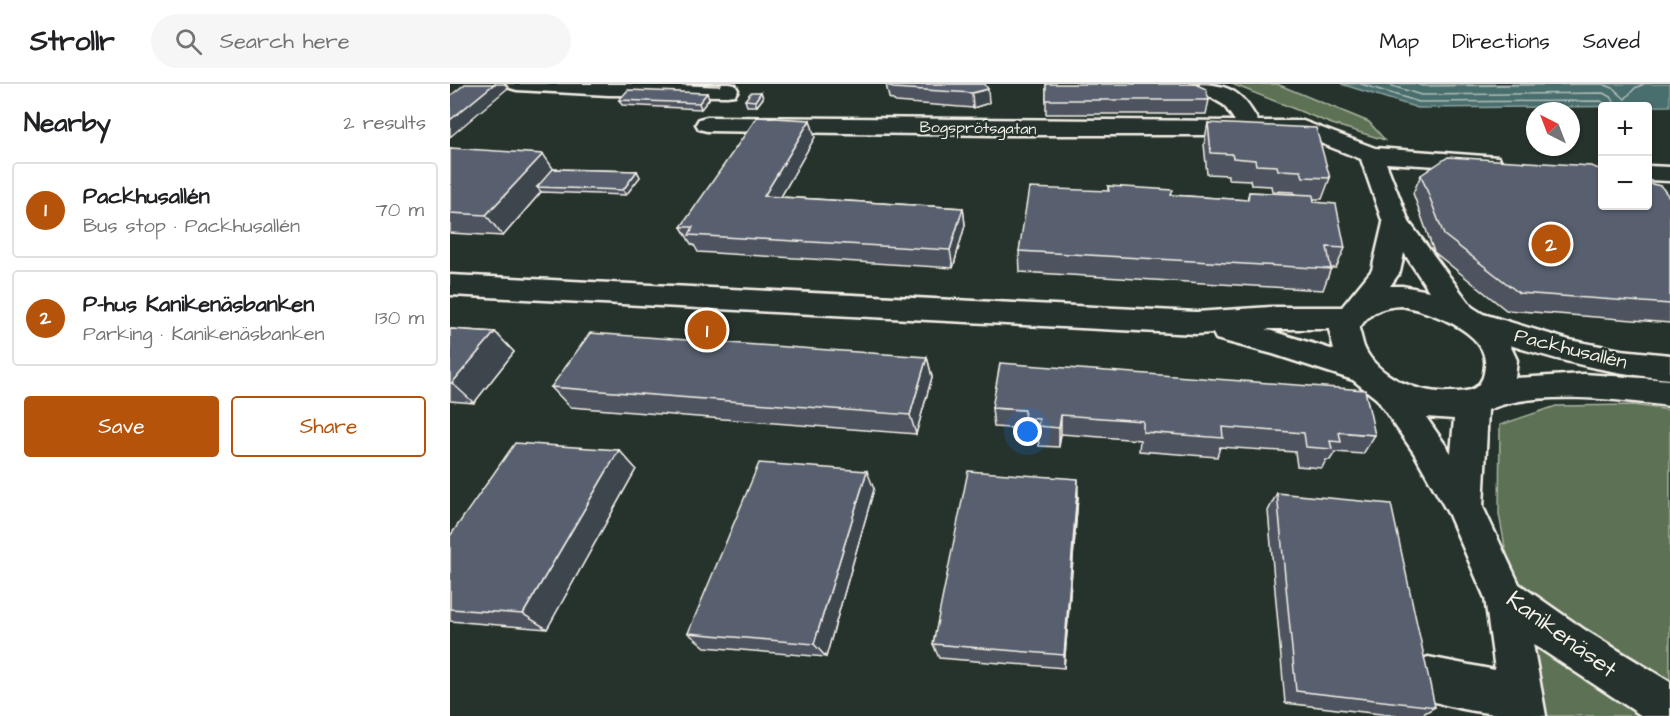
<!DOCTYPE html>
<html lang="en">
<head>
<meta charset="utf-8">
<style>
  :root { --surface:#fff; --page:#f6f6f6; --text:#202124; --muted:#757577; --line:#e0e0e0; --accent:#b45309 }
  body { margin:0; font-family:"Architects Daughter",sans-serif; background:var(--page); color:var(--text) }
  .controls { position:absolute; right:18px; top:18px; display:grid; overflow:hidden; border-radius:6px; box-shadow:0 2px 4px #0004 }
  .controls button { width:54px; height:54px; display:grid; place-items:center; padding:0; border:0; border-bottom:2px solid var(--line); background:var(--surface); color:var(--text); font:30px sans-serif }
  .compass { position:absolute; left:1076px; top:18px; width:54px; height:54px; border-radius:50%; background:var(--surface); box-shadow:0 2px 4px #0004; rotate:318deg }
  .you { position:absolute; left:578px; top:348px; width:21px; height:21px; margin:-15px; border:4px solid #fff; border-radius:50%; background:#1a73e8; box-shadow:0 0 0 9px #1a73e833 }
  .badge { display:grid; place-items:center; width:39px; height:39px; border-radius:50%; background:var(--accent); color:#fff; font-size:20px; font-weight:700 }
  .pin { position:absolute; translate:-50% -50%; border:3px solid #fff; box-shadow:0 2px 6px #0006 }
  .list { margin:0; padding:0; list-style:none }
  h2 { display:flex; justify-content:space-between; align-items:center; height:78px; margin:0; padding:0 24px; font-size:26px }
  h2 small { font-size:20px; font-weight:400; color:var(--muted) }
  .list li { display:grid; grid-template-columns:39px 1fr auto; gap:18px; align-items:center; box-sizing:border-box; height:96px; margin:0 12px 12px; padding:0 12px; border:2px solid var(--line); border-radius:6px }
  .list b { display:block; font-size:22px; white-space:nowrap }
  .list p { margin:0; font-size:20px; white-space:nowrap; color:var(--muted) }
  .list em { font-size:20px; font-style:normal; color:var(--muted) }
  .actions { display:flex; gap:12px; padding:18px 24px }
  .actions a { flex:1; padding:14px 0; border:2px solid var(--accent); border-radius:6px; text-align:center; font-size:21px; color:var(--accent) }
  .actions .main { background:var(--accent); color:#fff }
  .icon { flex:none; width:33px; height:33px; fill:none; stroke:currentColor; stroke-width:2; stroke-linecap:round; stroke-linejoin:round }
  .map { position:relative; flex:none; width:1220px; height:632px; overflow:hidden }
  header { display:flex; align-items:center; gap:36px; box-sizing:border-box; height:84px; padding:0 30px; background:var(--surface); border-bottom:2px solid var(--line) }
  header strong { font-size:28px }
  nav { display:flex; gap:33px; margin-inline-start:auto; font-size:21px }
  .search { width:420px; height:54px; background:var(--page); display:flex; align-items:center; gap:15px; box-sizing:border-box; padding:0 21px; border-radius:33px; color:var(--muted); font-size:22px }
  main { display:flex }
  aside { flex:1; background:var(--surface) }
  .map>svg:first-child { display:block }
</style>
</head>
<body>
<header>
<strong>Strollr</strong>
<div class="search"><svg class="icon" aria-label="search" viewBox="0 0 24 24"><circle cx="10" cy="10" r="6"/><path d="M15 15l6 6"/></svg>Search here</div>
<nav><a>Map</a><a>Directions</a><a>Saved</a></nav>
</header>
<main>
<aside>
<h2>Nearby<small>2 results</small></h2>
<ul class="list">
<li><span class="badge">1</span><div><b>Packhusallén</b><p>Bus stop · Packhusallén</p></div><em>70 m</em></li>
<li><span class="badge">2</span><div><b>P-hus Kanikenäsbanken</b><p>Parking · Kanikenäsbanken</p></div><em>130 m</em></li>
</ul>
<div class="actions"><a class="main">Save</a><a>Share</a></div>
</aside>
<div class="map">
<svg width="1220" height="632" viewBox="0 0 1220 632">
  <rect width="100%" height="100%" fill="#26332d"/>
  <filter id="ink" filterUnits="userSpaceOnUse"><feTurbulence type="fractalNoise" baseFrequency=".0167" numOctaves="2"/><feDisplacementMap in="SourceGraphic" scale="12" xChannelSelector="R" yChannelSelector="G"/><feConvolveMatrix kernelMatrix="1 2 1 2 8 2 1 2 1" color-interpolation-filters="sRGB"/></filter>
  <g filter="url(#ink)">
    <g fill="#5d7255" stroke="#a8b29e" stroke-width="1.5">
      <path d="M782 0H827L919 38 935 56 882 40Z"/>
      <path d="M1183 321 1220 326V632H1086L1049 430 1050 341 1106 322Z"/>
    </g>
    <path fill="#4a6e6e" stroke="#8ea29f" stroke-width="1.5" d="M891 0H1220V22L968 24Z"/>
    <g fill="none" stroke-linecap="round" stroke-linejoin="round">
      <g stroke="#b0bdb7" stroke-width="1.5">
        <path d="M911 0 969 18 1151 17 1158 22"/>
        <path d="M936 0 971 11 1153 9 1162 14 1166 22"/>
        <path d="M966 0 972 2 1152 0 1163 4 1175 15 1185 4 1194 0"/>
      </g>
      <g stroke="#f4f1e8" stroke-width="5">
        <g id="minor">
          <path d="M56 0H279L285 1 288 6 285 11 277 12 158 11 67 6 60 4Z"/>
          <path d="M741 0C777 0 790 4 808 37H853L925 64 1048 73 1052 78 1048 83 1040 85 936 79 959 138 1022 223 1033 230 1119 256 1171 266 1220 271V295C1161 289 1116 279 1060 261L1067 276 1065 294 1134 290 1220 296V322C1171 316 1084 305 1038 326L1033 423 1069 500 1135 546 1220 598V632H1192L1083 560 1096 632C1051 632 1006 628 963 610L956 595 963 580 978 573 1045 586 1035 514 999 431 964 369 927 315 903 296 823 270 766 255 763 249 746 250 0 211V191L746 228 821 223H892L922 186 933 139 911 75 850 51H547L257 47 249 45 246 40 249 35 257 33 785 37 774 21 745 4ZM954 169 979 207 952 202H940L950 188ZM952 222C978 227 1039 247 1035 282 1034 291 1033 297 1026 303 1019 308 1009 308 1000 308 969 310 927 293 914 263 912 257 911 251 909 245 920 227 932 223 952 222ZM815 245H879L884 266ZM976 333 1004 335 1001 369Z"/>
          <path d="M1198 82 1220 83V97L1198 96Z"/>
        </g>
      </g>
      <use href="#minor" fill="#26332d" fill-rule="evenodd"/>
    </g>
    <g fill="#4d535f" stroke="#f4f1e8" stroke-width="1.5">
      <path d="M217 0H271L269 2Z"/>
      <path d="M436 0H535L539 19 523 24 446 18 439 14Z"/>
      <path d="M596 0 759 16 756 30H596Z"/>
      <path d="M311 8 313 14 307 22H297L295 16Z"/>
      <path d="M257 9 259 15 251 25 172 21 169 16Z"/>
      <path d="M758 39 880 94 872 115H863L864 118 895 164 886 184H881L873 206 570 188 569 167 658 107V102L722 111 797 116 799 108 845 110 844 108 822 107 821 102 801 101 800 96 778 95V91L757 90 754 60Z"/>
      <path d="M365 53 331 113 513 124 515 141 503 184 248 168 244 161 241 160 231 143Z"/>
      <path d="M0 64 103 85 187 87 190 93 176 111 91 108 53 152 0 149Z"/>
      <path d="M971 91 1220 114V239L1056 226 984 168 963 109Z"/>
      <path d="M0 245 45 248 64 268 24 319 0 317Z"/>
      <path d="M477 273 482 293 466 350 120 323 101 303Z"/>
      <path d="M542 324 925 351 913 370 885 368 880 376H876L872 384 847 382 845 368 770 363 767 373 689 367 690 356 611 350 609 363 589 362 588 354 575 353 574 345 544 343Z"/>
      <path d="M169 366 186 385 97 545 0 537V452Z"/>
      <path d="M424 405 376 573 255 563 238 549Z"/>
      <path d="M827 409 985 623 970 632H948L835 619 818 427Z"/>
      <path d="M628 413 614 584 489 574 483 560Z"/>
    </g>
    <g fill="#3e444e" stroke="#f4f1e8" stroke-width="1.5">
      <path d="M44 0H55L58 4 0 53V36Z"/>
      <path d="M538 5 539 19 523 24 522 9Z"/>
      <path d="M311 8 313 14 307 22 305 17Z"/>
      <path d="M257 9 259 15 251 25 249 19Z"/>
      <path d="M360 36 365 53 321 130 314 112Z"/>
      <path d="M93 70 107 90 87 103 91 108 53 152 36 131Z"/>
      <path d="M187 87 190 93 176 111 173 106Z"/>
      <path d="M513 124 515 141 503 184 500 166Z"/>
      <path d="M45 248 64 268 24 319 2 299Z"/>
      <path d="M477 273 482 293 466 350 460 331Z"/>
      <path d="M611 331V350L609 363V344Z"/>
      <path d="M169 366 186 385 97 545 73 530Z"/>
      <path d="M417 387 424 405 376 573 364 560Z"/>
      <path d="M628 395V413L614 584V571Z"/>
    </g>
    <g fill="#59616f" stroke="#f4f1e8" stroke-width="1.5">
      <path d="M15 0H44L0 36V12Z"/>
      <path d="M436 0H535L538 5 522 9 443 4Z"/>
      <path d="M596 0H745L756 5 759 16H596Z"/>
      <path d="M178 6 257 9 249 19 169 16Z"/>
      <path d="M301 8H311L305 17 295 16Z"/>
      <path d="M307 33 360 36 314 112 513 124 500 166 239 151 243 143H231Z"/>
      <path d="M758 39 866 44 880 94 853 93 851 87 828 86 827 82 806 81 805 76 783 74 782 70 761 69Z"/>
      <path d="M0 64 93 70 36 131 0 129Z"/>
      <path d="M998 73 1141 82 1152 86V122H1197V99L1211 102 1220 114V220L1069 209 994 151 971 91Z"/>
      <path d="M103 85 187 87 173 106 87 103Z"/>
      <path d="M658 102 723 106 721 111 798 116 799 108 863 111 864 118 886 120 895 164 877 163 881 185 569 167 579 104 659 107Z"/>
      <path d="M0 245 45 248 2 299H0Z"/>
      <path d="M140 249 477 273 460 331 101 303Z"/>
      <path d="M550 279 915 306 925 351 889 348 891 358 880 357 882 365 856 363 854 349 772 343 773 354 693 348V337L611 331 609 344 588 342 589 335 574 334 575 326 542 324Z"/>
      <path d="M65 359 169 366 73 530 0 525V452Z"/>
      <path d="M309 379 417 387 364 560 238 549Z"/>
      <path d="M518 387 628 395 614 571 483 560Z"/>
      <path d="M827 409 941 420 985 623 846 607Z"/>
    </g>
  </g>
  <g text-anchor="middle" stroke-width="5" stroke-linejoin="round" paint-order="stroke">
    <g font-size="16" fill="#f4f1e8" stroke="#26332d">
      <text transform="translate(528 43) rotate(1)" y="6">Bogsprötsgatan</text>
    </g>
    <g font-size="20" fill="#f4f1e8" stroke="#26332d">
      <text transform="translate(1121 264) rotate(14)" y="7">Packhusallén</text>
    </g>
    <g font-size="24" fill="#f4f1e8" stroke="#26332d">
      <text transform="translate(1112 550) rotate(36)" y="8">Kanikenäset</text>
    </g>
  </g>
</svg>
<div class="controls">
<button>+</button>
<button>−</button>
</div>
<svg class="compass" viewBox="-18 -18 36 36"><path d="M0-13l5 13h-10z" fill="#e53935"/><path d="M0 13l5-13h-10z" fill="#757577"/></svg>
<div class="you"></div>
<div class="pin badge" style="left:257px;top:246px">1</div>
<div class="pin badge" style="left:1101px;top:160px">2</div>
</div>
</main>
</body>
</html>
